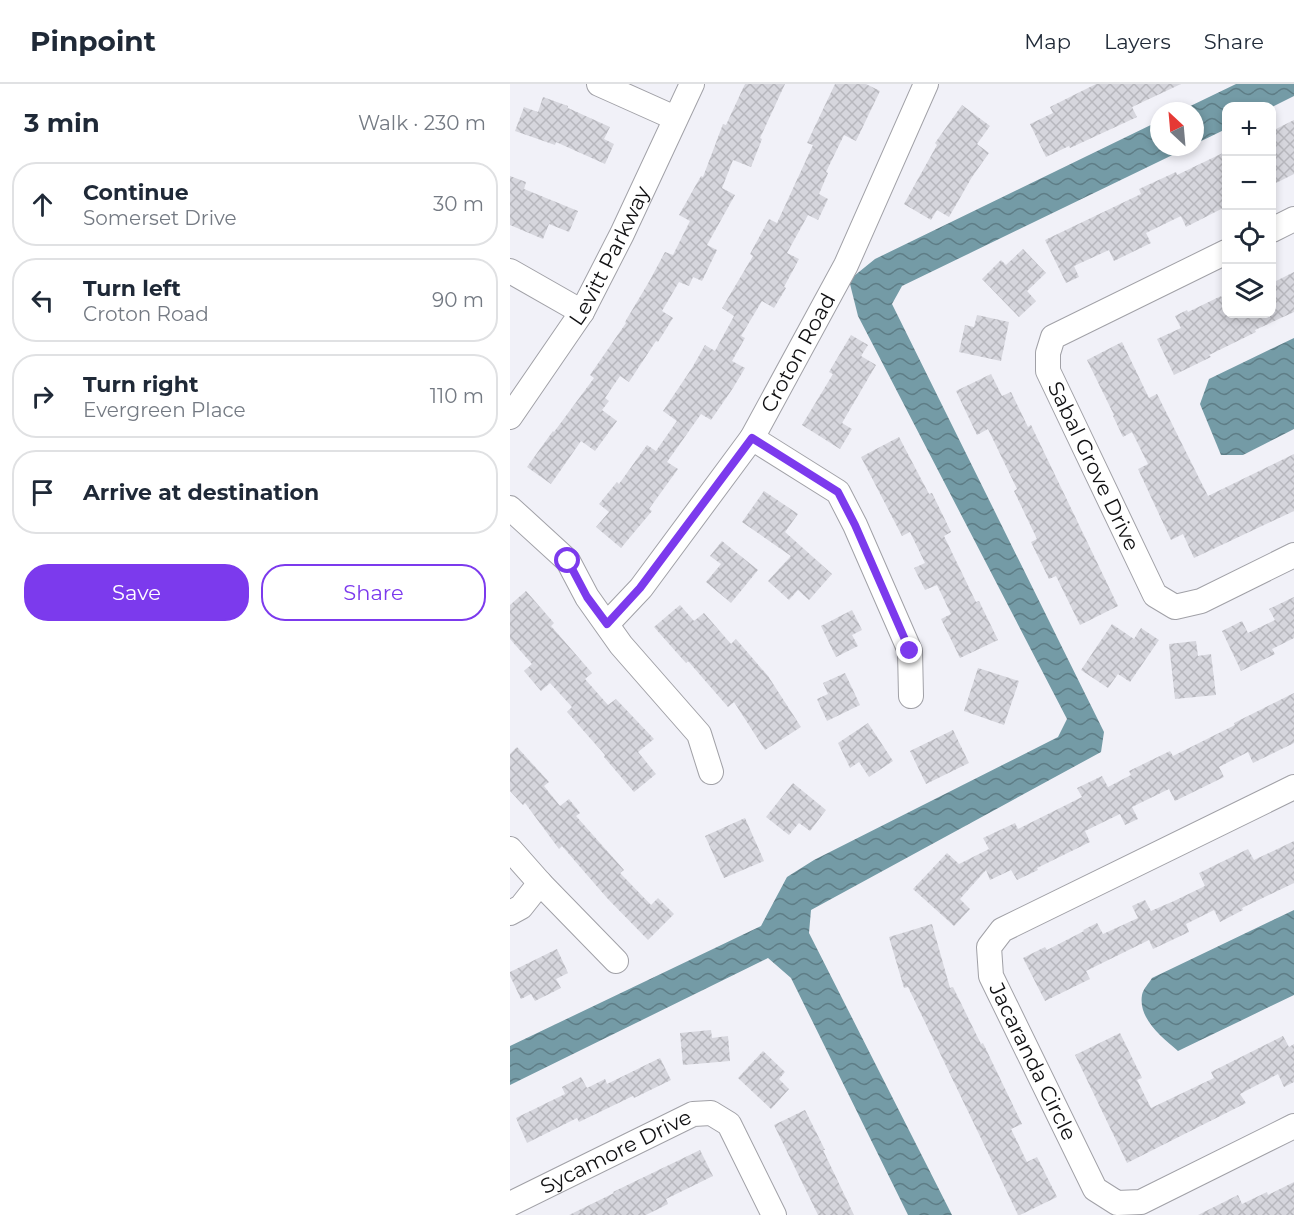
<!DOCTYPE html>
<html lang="en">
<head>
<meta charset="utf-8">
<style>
  :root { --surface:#fff; --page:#f6f6f7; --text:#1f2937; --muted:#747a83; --line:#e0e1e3; --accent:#7c3aed }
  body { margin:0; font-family:Montserrat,sans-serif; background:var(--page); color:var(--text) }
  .controls { position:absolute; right:18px; top:18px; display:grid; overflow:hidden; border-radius:12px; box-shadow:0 3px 9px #0003 }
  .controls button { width:54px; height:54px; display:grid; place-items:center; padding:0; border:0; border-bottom:2px solid var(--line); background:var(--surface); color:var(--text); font:30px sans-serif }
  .compass { position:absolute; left:640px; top:18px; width:54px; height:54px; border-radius:50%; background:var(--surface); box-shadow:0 3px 9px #0003; rotate:334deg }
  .stop { position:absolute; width:18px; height:18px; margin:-14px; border:4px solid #7c3aed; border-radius:50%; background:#fff }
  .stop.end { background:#7c3aed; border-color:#fff; box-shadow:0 2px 6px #0008 }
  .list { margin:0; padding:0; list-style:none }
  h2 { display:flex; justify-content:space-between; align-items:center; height:78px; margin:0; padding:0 24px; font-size:26px }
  h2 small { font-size:20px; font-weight:400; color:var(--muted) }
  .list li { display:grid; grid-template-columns:39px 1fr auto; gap:18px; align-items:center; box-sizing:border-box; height:84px; margin:0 12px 12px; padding:0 12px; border:2px solid var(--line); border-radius:24px }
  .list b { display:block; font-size:22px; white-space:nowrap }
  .list p { margin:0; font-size:20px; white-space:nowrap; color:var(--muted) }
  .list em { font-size:20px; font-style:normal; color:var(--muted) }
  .actions { display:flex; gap:12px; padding:18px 24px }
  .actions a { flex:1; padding:14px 0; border:2px solid var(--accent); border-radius:24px; text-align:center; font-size:21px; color:var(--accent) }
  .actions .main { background:var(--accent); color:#fff }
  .icon { flex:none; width:33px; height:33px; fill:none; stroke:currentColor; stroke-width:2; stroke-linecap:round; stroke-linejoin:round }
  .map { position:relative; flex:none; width:784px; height:1131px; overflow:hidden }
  header { display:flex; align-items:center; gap:36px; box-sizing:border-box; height:84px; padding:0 30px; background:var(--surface); border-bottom:2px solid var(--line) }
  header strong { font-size:28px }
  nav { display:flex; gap:33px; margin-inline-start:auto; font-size:21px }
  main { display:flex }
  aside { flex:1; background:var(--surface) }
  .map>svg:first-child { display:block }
</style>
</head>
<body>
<header>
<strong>Pinpoint</strong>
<nav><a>Map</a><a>Layers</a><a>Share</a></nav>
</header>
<main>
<aside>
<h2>3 min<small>Walk · 230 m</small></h2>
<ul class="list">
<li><svg class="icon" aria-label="ahead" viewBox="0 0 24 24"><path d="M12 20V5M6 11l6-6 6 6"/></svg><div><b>Continue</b><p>Somerset Drive</p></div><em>30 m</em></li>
<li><svg class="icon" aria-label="left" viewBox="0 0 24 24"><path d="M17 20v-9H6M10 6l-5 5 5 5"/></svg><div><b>Turn left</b><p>Croton Road</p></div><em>90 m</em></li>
<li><svg class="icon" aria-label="right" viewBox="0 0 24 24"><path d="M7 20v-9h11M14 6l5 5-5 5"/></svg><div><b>Turn right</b><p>Evergreen Place</p></div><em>110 m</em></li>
<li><svg class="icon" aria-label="arrive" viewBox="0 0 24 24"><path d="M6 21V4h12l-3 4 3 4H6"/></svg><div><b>Arrive at destination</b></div></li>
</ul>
<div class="actions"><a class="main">Save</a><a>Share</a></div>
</aside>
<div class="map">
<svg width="784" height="1131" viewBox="0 0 784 1131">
  <defs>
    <pattern id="water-waves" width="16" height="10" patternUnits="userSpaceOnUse" patternTransform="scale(1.5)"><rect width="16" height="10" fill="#749ba6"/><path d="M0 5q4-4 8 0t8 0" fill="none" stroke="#5e7d86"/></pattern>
    <pattern id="building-cross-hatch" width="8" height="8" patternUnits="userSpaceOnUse" patternTransform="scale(1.5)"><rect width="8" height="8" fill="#d6d6dd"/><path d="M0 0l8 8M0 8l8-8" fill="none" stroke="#b7b7bd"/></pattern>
  </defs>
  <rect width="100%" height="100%" fill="#f1f1f8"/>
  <g fill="url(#water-waves)">
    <path d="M726 0H784V12L762 23 716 22V45L685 60V27H670Z"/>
    <path d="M649 37V63H679L392 202 382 220 594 648 591 668 301 826 299 849 442 1131H398L281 894 258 874 0 1001V962L251 842 277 793 304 776 548 653 557 635 348 232 339 196 365 175Z"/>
    <path d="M784 254V345L733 371H711L690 320 699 295Z"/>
    <path d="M784 826V911L668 967C652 953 628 935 632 911 633 905 639 899 642 894Z"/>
  </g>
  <g fill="url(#building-cross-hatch)">
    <path d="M235 0H275L250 54 252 55 241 83 223 76 212 104 225 111 197 161 207 166 192 197 183 193 179 202 169 198 152 227 163 234 148 258 146 257 119 298 110 292 95 314 99 317 92 326 107 337 85 367 71 357 41 400 17 383 43 347 44 348 84 294 80 291 116 239 115 238 140 196 155 168 163 171 180 137 169 131 191 92 193 93 213 40 216 41Z"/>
    <path d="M325 0H356L370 7 346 57 334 51 316 88 318 89 309 110 318 115 308 136 298 131 277 169 289 175 274 203 276 204 264 224 252 217 231 252 235 254 222 277 235 284 223 304 201 336 191 330 157 378 168 385 139 425 142 427 111 464 86 443 99 428 89 420 107 398 109 400 137 361 146 367 167 337 153 327 182 284 195 261 205 267 224 232 212 224 243 172 240 170 259 135 267 139 303 61 297 59Z"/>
    <path d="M586 0H671L622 23 627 33 560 64 559 62 536 73 520 40 543 29 540 23Z"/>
    <path d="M33 13 58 22V24L100 43 94 55 104 60 95 80 46 58 45 61 5 47 14 23 28 28Z"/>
    <path d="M452 21 480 42 467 60 479 69 462 93 439 133 427 126 421 136 394 120 427 61 425 59Z"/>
    <path d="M784 36V90L762 101V47Z"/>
    <path d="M717 67V122L676 143 671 132 636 149 641 159 604 177 599 166 564 182 569 193 556 199 535 156 631 110 629 105 666 88 667 91Z"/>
    <path d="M0 92 16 98 14 105 68 127 59 148 39 140 33 155 0 141Z"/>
    <path d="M513 165 536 189 517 207 526 217 509 233 472 195 491 176 496 181Z"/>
    <path d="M784 188V228L745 246 746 248 699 271 701 273 664 291 647 255 671 244 665 232 677 226 678 228 711 212 717 224V230H762V199Z"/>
    <path d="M467 231 499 238 491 277 449 268 455 241 464 243Z"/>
    <path d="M341 251 358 261 351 272 366 281 332 339 342 345 330 365 292 341 323 290 319 288Z"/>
    <path d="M612 258 639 314 647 310 698 412 784 370V427L684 474 673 450 661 456 628 385 638 380 622 348 613 353 603 332 604 331 577 276Z"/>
    <path d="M481 290 492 312 501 308 518 343 521 341 608 522 570 541 546 492 539 495 521 458 527 455 504 407 507 405 478 345 467 351 446 307Z"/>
    <path d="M389 353 419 410 422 409 441 448 434 452 466 518 469 517 488 556 450 574 431 535 441 530 427 501 415 506 404 484 415 479 400 448 392 452 351 373Z"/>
    <path d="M254 407 288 430 275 448 322 490 299 516 288 506 279 516 258 497 281 472 232 438Z"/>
    <path d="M212 457 248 486 221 519 196 498 211 480 200 472Z"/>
    <path d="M16 507 44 539 41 542 82 589 75 595 98 621 106 615 144 655 128 668 146 690 124 708 94 673 95 671 57 628 62 623 40 599 31 607 14 587 22 580 0 555V521Z"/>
    <path d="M784 513V554L762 565 765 570 731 587 712 547 732 537 738 549 765 536 759 525Z"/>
    <path d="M170 521 184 537 194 529 221 560 226 555 258 592 291 643 255 666 224 618 218 623 178 577 176 579 144 543Z"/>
    <path d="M342 526 352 546 342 551 348 562 326 573 311 542Z"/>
    <path d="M602 540 624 555 631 544 649 556 620 598 608 590 598 604 571 586Z"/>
    <path d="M686 557 688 572 701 570 706 611 665 615 659 560Z"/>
    <path d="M468 584 509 597 494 641 454 627Z"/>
    <path d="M335 589 350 621 317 637 307 615 318 610 313 599Z"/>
    <path d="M784 609V659L743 679 738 668 709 683 714 693 665 717 659 705 622 723 628 735 615 741 610 730 575 747 580 758 527 784 528 786 507 796 501 786 480 796 476 786 450 815 460 825 444 842 403 805 437 769 449 780 479 765 473 754 505 739 508 745 572 713 567 704 592 692 598 703 621 691 619 687 660 667 663 672 725 641 724 639Z"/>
    <path d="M358 639 383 677 359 693 349 678 340 684 328 659Z"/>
    <path d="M443 646 459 679 416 700 400 667Z"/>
    <path d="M7 663 39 698 34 702 50 722 59 715 70 729 66 732 114 786 110 789 141 821 148 814 164 830 138 856 97 814 52 762 49 765 15 719 13 721 0 707V670Z"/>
    <path d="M283 699 316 726 300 747 289 739 279 751 256 733Z"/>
    <path d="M235 734 254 777 214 794 195 752Z"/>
    <path d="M784 757V799L732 824 733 826 710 838 704 826 676 840 679 848 643 865 639 856 576 887 580 895 535 917 513 874 535 863 537 866 574 847 573 846 587 839 593 850 628 834 622 822 635 816 641 827 664 817 695 802 689 789 738 765 744 776Z"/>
    <path d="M422 840 440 904 443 903 471 960 473 959 512 1040 501 1045 517 1078 527 1073 547 1113 510 1131H508L398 903 394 904 379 853Z"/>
    <path d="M47 865 58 889 46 895 51 904 25 917 21 910 11 915 0 892V888Z"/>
    <path d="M201 946 202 954 218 952 220 977 173 981 170 949Z"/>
    <path d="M610 949 632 994 627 996 641 1024 704 994 701 988 773 952 779 963 784 960V998L774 1003 768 990 730 1010 736 1019 617 1079 565 971Z"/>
    <path d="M253 967 275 988 269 995 279 1005 261 1025 228 994Z"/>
    <path d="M150 974 161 996 124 1014 123 1012 69 1038 67 1034 17 1059 6 1034 55 1010 52 1003 71 993 77 1004 95 995 97 1000Z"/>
    <path d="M295 1026 315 1066H313L344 1131H308L264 1041Z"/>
    <path d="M190 1066 203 1092 156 1115 158 1120 136 1131H59L104 1109 103 1108Z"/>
    <path d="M784 1098V1131H688L728 1111 732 1120 757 1108 758 1111Z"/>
  </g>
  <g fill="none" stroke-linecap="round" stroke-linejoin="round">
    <g stroke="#a1a1a7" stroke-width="26">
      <g id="minor">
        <path d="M89 0 165 34"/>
        <path d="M762 146 784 135"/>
        <path id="s1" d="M716 168 543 253 538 269V287L645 511 665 523 691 517 784 471"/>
        <path d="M0 187 72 228"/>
        <path id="s2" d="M0 333 72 228 112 150 182 0"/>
        <path d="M242 354 328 408 345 441 400 567 401 612"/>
        <path d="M0 424 58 477 77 513 111 561 189 650 201 688"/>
        <path id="s3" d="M97 540 131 504 242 354 336 181 416 0"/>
        <path id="s4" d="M784 703 492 846 479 863 481 892 585 1105 607 1119 631 1118 784 1042"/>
        <path d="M0 765 30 799 106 877"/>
        <path d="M0 829 11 823 30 799"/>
        <path id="s5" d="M0 1120 183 1030 201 1029 219 1040 264 1131"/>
      </g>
    </g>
    <use href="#minor" stroke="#fff" stroke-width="24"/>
  </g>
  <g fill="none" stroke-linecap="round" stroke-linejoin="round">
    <path stroke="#7c3aed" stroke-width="8" d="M58 477 77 513 97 540 130 504 242 354 328 408 345 441 400 567"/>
  </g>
  <g text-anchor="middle" stroke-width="6" stroke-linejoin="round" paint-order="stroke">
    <g font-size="21" fill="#111113" stroke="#f1f1f8">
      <text dy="7" stroke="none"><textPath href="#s2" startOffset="190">Levitt Parkway</textPath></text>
      <text dy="7" stroke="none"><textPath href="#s3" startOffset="333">Croton Road</textPath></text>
      <text dy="7" stroke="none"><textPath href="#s1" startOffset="333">Sabal Grove Drive</textPath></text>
      <text dy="7" stroke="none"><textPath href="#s4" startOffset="471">Jacaranda Circle</textPath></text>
      <text dy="7" stroke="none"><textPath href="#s5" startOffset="118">Sycamore Drive</textPath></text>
    </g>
  </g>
</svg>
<div class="controls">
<button>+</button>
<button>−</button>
<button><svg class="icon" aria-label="locate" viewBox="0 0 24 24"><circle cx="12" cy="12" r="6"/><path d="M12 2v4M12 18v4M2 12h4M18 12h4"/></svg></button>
<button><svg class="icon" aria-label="layers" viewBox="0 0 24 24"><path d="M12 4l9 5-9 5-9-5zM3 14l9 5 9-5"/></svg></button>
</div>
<svg class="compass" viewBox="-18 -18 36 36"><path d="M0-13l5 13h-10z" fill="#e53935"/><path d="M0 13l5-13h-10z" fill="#747a83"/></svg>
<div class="stop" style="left:58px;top:477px"></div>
<div class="stop end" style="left:400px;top:567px"></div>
</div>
</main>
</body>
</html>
